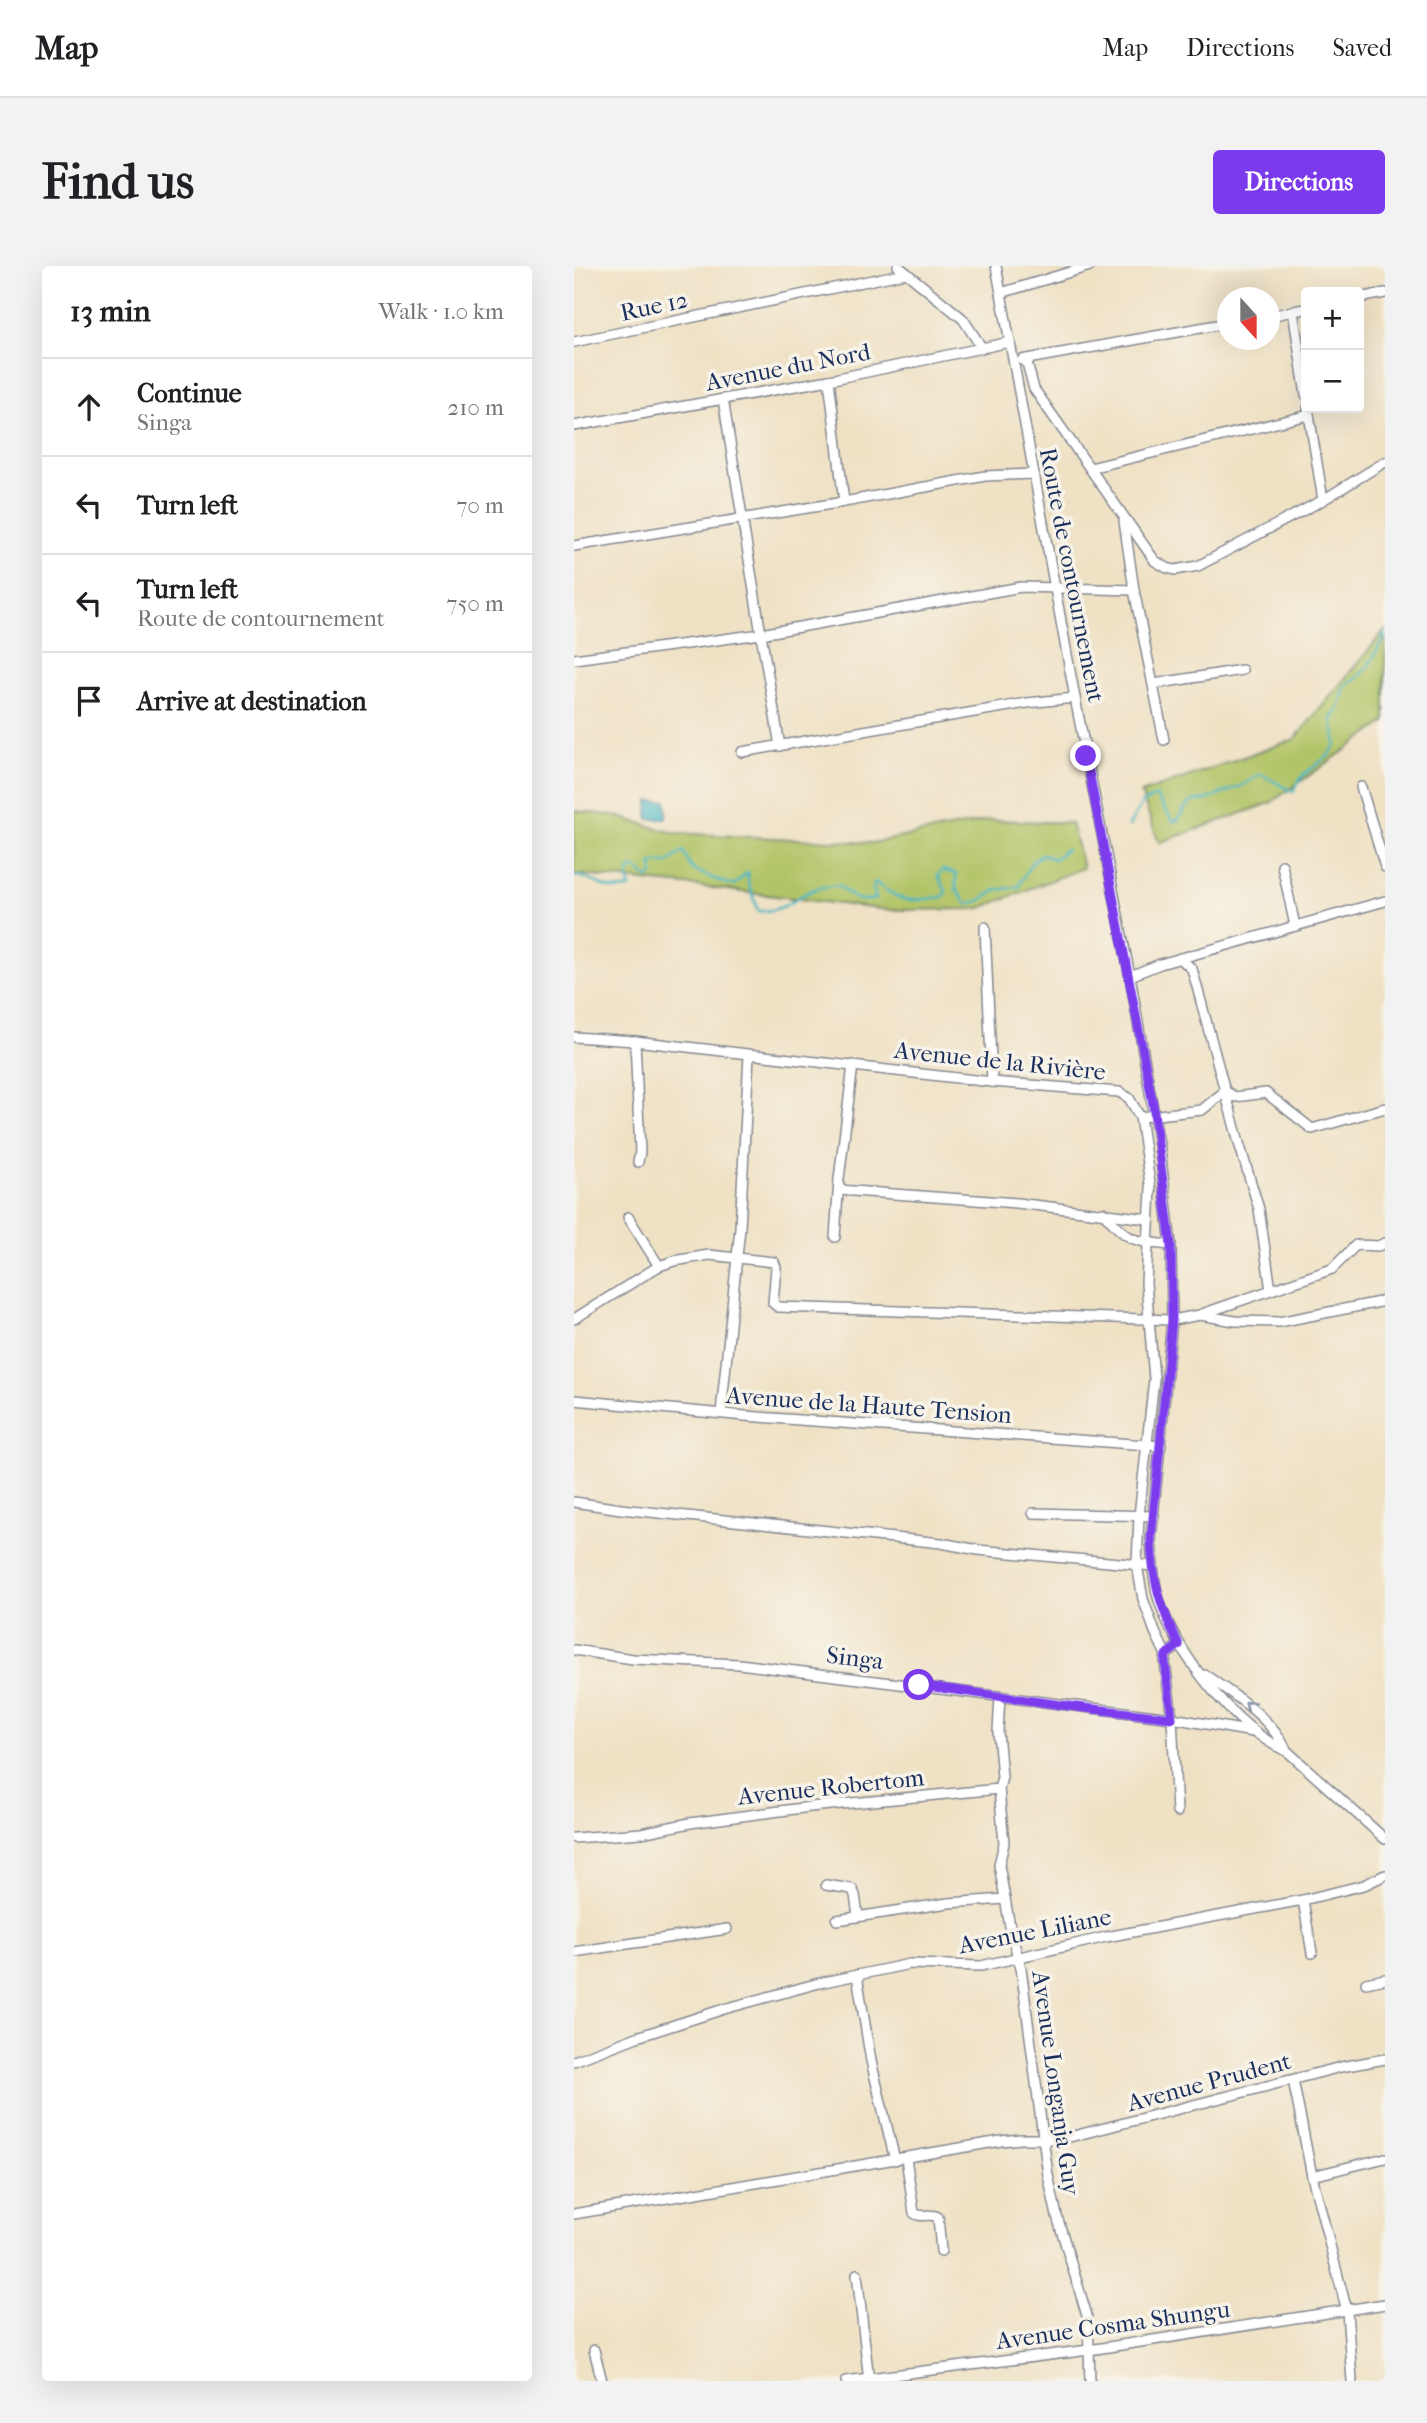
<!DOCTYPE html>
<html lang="en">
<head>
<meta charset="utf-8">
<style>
  :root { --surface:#fff; --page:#f2f2f2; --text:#202124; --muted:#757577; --line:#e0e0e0; --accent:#7c3aed }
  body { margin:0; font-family:"IM FELL French Canon",serif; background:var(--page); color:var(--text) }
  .controls { position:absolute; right:21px; top:21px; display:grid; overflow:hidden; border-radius:7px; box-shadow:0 7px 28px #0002 }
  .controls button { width:63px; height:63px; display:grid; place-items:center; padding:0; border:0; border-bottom:2px solid var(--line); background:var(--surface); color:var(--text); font:35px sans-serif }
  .compass { position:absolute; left:643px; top:21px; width:63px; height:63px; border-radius:50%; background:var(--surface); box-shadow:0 7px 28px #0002; rotate:159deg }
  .stop { position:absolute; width:21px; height:21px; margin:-16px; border:5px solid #7c3aed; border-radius:50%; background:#fff }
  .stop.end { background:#7c3aed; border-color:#fff; box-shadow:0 2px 7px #0008 }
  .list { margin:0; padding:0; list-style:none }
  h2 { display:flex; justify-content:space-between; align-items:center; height:91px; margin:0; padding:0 28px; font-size:30px }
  h2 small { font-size:23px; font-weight:400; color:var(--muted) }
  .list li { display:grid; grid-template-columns:46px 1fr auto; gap:21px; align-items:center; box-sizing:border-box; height:98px; padding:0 28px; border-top:2px solid var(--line) }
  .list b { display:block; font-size:26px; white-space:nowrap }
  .list p { margin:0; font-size:23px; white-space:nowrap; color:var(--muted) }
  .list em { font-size:23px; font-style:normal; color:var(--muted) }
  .icon { flex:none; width:38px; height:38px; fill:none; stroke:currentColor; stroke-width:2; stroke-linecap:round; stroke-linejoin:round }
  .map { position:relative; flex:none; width:811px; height:2115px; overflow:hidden; border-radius:7px }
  header { display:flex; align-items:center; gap:42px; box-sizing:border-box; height:98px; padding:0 35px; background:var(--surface); border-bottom:2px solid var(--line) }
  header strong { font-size:33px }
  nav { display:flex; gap:38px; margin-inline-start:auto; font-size:24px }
  .intro { display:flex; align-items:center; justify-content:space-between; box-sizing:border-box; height:168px; padding:0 42px }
  h1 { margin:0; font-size:49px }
  .button { padding:18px 32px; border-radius:7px; background:var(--accent); color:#fff; font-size:24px; font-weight:700 }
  main { display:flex; gap:42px; padding:0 42px }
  aside { flex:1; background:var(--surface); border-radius:7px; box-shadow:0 7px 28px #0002 }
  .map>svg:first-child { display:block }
</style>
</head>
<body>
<header>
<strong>Map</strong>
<nav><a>Map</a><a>Directions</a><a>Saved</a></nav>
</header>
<div class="intro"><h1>Find us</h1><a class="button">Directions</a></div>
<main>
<aside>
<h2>13 min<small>Walk · 1.0 km</small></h2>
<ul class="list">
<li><svg class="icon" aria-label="ahead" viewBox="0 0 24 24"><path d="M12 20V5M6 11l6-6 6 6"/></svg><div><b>Continue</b><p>Singa</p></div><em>210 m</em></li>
<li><svg class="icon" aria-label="left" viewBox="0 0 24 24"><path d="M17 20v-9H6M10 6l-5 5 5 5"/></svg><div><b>Turn left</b></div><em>70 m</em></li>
<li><svg class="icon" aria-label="left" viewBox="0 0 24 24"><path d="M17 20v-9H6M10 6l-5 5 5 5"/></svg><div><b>Turn left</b><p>Route de contournement</p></div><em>750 m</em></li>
<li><svg class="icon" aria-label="arrive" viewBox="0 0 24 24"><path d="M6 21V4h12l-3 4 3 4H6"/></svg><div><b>Arrive at destination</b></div></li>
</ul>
</aside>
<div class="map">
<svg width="811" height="2115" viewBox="0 0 811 2115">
  <rect width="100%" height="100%" fill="#f7f3e8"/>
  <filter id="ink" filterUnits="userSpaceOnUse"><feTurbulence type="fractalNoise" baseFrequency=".0143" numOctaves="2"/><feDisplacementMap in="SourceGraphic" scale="14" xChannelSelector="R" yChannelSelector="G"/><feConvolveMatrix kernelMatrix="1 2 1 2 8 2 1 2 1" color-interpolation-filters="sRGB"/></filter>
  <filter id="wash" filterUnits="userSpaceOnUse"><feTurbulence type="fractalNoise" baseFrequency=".00686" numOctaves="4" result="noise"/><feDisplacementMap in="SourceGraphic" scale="28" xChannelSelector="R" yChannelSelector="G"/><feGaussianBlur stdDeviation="1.57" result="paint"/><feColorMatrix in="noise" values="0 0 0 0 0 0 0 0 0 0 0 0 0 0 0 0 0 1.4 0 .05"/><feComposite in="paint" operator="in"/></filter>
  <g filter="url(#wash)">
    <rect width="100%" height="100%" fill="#efe1c4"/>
    <g fill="#b2c467" stroke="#667a62" stroke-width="2">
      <path d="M811 364V456L696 537 585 577 567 527 721 473Z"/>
      <path d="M0 545 38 549 100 567 298 577 415 554 497 557 509 602 404 643 314 644 122 620 0 608Z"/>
    </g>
    <path fill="#49b7c3" stroke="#327390" stroke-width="2" d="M75 535H92L93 550 89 553H74Z"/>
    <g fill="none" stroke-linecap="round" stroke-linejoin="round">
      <g stroke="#49b7c3" stroke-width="2.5">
        <path d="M555 560 568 537 582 530 599 555 604 554 611 542 619 535 632 534 667 520 687 508 719 526 729 509 754 490 762 478 758 453 765 442 771 420C794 407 800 392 811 368"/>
        <path d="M0 610C24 611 29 629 56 622L54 611 56 604 62 602 74 612 79 609 78 597H94L109 585 118 603C131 608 148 618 160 619L174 606V616L184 645C211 646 219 632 241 623 248 621 257 620 264 619 278 631 282 637 302 633L299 622 301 616C332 640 333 634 369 631L372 625 364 610 368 604 382 608V623L393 638 405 635 422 624 444 621 458 596 468 588 480 593 492 583"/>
      </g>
    </g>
  </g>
  <g filter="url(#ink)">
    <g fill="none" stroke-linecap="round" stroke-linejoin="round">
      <g stroke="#858891" stroke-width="12">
        <g id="minor">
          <path d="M324 0 389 53 408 82"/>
          <path d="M422 0 501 432 556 710 586 884 597 979 598 1054 577 1273C578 1293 579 1312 584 1331 599 1384 663 1465 713 1485L811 1573"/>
          <path d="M427 27 516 0"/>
          <path d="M785 32 811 27"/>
          <path d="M732 43 719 45 732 129"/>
          <path d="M696 50 719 45"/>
          <path d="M0 76 332 7"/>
          <path d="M452 93 460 123 581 295 593 302 601 304 624 300 749 234 811 196"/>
          <path d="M448 94 654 57"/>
          <path d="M255 114 270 236"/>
          <path d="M734 142 749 234"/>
          <path d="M0 160 255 114 436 76"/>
          <path d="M516 202 735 149"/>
          <path d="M550 255 560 324 590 474"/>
          <path d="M0 280 270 236 411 210 459 208"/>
          <path d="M0 393 187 368 149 133"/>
          <path d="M580 418 668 404"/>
          <path d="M206 480 187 368 447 321 560 324"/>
          <path d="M168 486 453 437 501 432"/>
          <path d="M787 521 811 601"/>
          <path d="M708 599 721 660"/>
          <path d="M411 661 418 816"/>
          <path d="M606 692 618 703 622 717 665 877 685 943 697 1024"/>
          <path d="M556 710 586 698 811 635"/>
          <path d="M0 771 61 775 418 816 545 826 555 832 566 851 628 844 651 825 661 831 692 827 738 863 811 842"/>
          <path d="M61 775 66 886 64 896"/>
          <path d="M566 851 577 924 572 1017 580 1113 565 1250 563 1299 569 1333 581 1366 592 1389"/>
          <path d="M265 924 443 937 574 953"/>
          <path d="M529 946C555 976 558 975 597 979"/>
          <path d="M54 951 85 1000"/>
          <path d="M261 971 265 913 279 799"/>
          <path d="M628 1048 758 1003 782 979 804 980 811 977"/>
          <path d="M0 1053 85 1000 100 995 135 989 200 996 202 1001 199 1037 204 1041 598 1054 626 1049 661 1055 705 1056 811 1035"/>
          <path d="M0 1134 171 1150 587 1180"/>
          <path d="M147 1147 166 962 175 789"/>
          <path d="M0 1236 47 1243 367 1277 404 1284 578 1300"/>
          <path d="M459 1247 580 1250"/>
          <path d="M0 1384 59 1393 165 1398 598 1452 679 1466"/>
          <path d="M631 1409C663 1431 695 1450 713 1485"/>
          <path d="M425 1523 430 1577 425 1599 437 1666 447 1702 474 1909 483 1950 514 2053 516 2115"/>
          <path d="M603 1546 598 1452 591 1396 592 1389 605 1379"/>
          <path d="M0 1572 67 1567 116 1557 236 1541 425 1523 428 1511 424 1466 426 1430"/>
          <path d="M252 1619 278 1623 281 1629 284 1650"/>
          <path d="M729 1634 738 1687"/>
          <path d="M263 1654 374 1637 431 1633"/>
          <path d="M0 1686 153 1663"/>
          <path d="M283 1709 297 1795 321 1894"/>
          <path d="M792 1717 811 1713"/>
          <path d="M0 1795 63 1771 150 1743 245 1717 336 1698 407 1700 532 1671 729 1634 790 1619 811 1609"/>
          <path d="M719 1814 738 1910 773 2045 778 2115"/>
          <path d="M332 1892 340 1947C347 1953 356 1946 364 1951L367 1985"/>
          <path d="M738 1910 811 1892"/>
          <path d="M0 1948 427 1875 447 1873H488L767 1801 811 1793"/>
          <path d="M283 2008 295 2115"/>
          <path d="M20 2084 28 2115"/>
          <path d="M272 2115 515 2084 811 2038"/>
        </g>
      </g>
      <use href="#minor" stroke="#fff" stroke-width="9"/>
    </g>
    <defs><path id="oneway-chevron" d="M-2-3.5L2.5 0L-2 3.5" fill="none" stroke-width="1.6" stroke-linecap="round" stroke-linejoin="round" transform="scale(1.75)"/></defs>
    <use stroke="#8d97ae" href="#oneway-chevron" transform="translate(675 1439) rotate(-141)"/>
  </g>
  <g fill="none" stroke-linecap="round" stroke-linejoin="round" filter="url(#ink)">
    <path stroke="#7c3aed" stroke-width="9" d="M345 1419 502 1441 598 1452 591 1396 592 1389 605 1379C587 1342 578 1314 577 1273L598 1054 597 979 579 838 512 490"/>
  </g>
  <g text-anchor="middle" stroke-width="7" stroke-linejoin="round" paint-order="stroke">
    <g font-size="24" fill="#1b2f5e" stroke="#f7f3e8">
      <text transform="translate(80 40) rotate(-12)" y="8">Rue 12</text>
      <text transform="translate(214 101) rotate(-11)" y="8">Avenue du Nord</text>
      <text transform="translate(498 309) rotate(79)" y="8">Route de contournement</text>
      <text transform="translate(426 795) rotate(6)" y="8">Avenue de la Rivière</text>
      <text transform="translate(295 1139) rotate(4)" y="8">Avenue de la Haute Tension</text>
      <text transform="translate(281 1392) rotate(7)" y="8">Singa</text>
      <text transform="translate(257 1521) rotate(-6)" y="8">Avenue Robertom</text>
      <text transform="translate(461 1665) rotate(-11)" y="8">Avenue Liliane</text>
      <text transform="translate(635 1816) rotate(-15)" y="8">Avenue Prudent</text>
      <text transform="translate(482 1817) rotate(82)" y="8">Avenue Longanja Guy</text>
      <text transform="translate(539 2059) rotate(-8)" y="8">Avenue Cosma Shungu</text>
    </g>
  </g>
</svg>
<div class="controls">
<button>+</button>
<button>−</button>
</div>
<svg class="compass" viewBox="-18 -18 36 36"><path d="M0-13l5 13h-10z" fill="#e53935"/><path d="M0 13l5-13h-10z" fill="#757577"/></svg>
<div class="stop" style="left:345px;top:1419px"></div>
<div class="stop end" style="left:512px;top:490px"></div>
</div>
</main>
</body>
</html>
